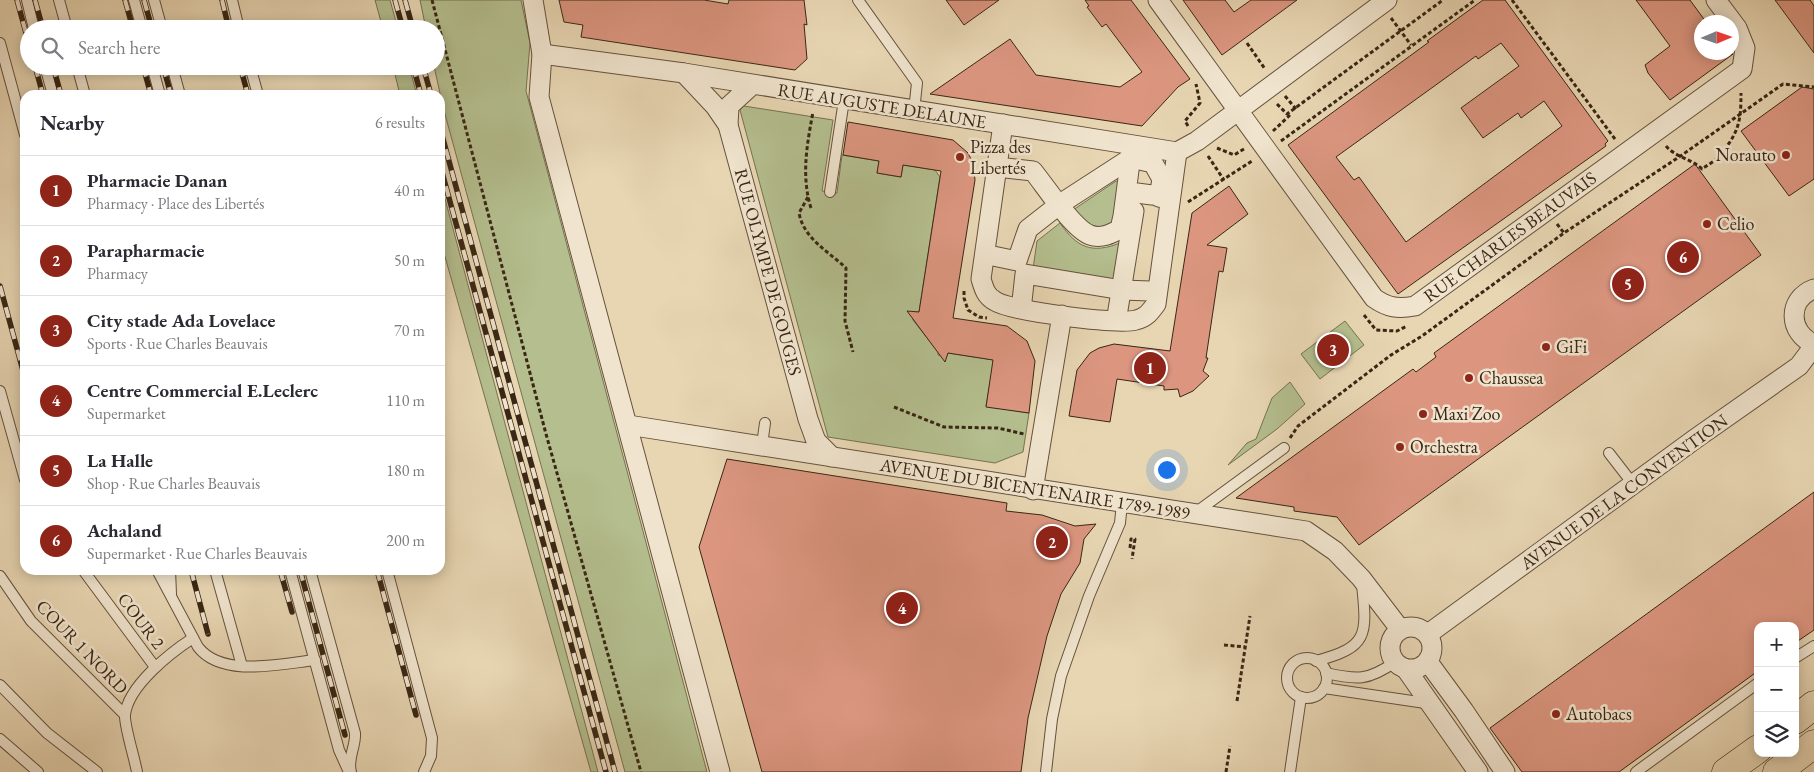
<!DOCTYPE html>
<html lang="en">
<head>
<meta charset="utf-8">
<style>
  :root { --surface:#fff; --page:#f2f2f3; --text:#2b2b33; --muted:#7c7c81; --line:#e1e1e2; --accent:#8f2418 }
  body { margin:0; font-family:"EB Garamond",serif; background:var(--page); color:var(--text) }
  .controls { position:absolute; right:15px; bottom:15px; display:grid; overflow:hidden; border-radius:10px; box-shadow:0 2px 12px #0003 }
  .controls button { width:45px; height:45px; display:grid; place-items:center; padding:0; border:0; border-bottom:1px solid var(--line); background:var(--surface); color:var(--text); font:25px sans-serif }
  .compass { position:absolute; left:1694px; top:15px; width:45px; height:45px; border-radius:50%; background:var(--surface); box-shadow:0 2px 12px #0003; rotate:88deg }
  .you { position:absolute; left:1166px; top:469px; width:18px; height:18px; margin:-12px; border:4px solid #fff; border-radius:50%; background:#1a73e8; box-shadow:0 0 0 8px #1a73e833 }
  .badge { display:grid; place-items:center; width:32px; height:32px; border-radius:50%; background:var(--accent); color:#fff; font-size:16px; font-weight:700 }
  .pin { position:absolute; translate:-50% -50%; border:2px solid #fff; box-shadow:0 1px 5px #0006 }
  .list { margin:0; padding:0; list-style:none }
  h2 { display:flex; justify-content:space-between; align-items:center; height:65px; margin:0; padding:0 20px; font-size:21px }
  h2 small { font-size:16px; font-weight:400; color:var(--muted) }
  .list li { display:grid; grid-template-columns:32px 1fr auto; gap:15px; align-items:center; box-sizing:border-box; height:70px; padding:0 20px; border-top:1px solid var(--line) }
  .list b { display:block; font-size:19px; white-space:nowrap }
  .list p { margin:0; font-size:16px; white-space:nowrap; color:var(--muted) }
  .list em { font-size:16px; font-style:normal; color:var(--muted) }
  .icon { flex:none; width:28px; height:28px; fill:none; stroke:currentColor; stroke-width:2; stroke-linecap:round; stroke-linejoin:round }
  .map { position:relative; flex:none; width:1814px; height:772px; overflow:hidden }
  .search { position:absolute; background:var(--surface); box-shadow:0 2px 12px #0003; left:20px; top:20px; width:425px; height:55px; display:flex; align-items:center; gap:12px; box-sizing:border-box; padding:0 18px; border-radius:28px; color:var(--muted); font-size:19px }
  .panel { position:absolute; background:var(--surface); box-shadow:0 2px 12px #0003; left:20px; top:90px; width:425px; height:485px; border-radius:15px }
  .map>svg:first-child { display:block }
</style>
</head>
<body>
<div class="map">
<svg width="1814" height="772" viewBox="0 0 1814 772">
  <rect width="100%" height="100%" fill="#e8d6b3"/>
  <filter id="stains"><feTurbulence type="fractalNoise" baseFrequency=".004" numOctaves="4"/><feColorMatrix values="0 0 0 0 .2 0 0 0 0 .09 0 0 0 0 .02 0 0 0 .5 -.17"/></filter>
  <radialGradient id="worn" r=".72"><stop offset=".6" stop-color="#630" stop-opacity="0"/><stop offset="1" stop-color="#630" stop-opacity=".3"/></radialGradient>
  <g fill="#b4be8e" stroke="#767251">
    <path d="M375 0H390L398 29H383Z"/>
    <path d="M420 0H521L530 43 526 91 707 772H625L443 107 434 66H436V29H426Z"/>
    <path d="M393 66H409L417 95H400Z"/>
    <path d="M744 106 833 120 822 191 837 193 842 155 879 161 877 173 901 177 903 165 935 170 940 177 919 312H914L913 320 938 352V355L946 357 948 353 994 360 986 406 1029 413 1023 452 995 463 828 437 740 110Z"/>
    <path d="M440 180 598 772H591L440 239Z"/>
    <path d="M1116 181 1119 182 1114 221 1105 229H1094L1073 210Z"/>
    <path d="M1060 223C1077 248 1092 254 1120 243L1116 280 1033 269 1037 241Z"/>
    <path d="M1345 321 1364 345 1320 379 1301 354Z"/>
    <path d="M1290 382 1305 404 1277 429 1228 465 1247 443 1256 439 1272 398Z"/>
  </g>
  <g fill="#dc9680" stroke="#392614" fill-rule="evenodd">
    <path d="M559 0H704L728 4 729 0H804L807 25 804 24 807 59 795 70 581 37 583 25 564 22Z"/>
    <path d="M946 0H999L964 25Z"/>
    <path d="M1085 0H1131L1190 79 1178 87 1142 126 930 94 1010 39 1036 75 1120 87 1142 72 1106 24 1102 27 1087 7 1089 6Z"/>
    <path d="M1183 0H1225L1234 12 1251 0H1297L1222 55Z"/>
    <path d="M1483 0H1505L1608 141 1605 144 1606 146 1398 294 1288 145 1429 42 1427 41ZM1501 43 1519 66 1461 108 1483 138 1518 113 1521 118 1544 101 1562 126 1406 242 1359 177 1354 180 1336 157 1476 56 1478 59Z"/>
    <path d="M1636 0H1690L1706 22H1700L1702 52 1733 54 1670 100 1648 73 1645 65 1670 46Z"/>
    <path d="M1775 0H1810L1814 6V53Z"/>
    <path d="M1802 87 1814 89V179L1789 196 1741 131Z"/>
    <path d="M848 122 953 140 968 153 973 163 975 180 953 318 1007 326 1027 341 1035 361 1029 413 986 407 993 360 948 353 945 362 907 311 919 312 941 171 903 165 901 177 877 173 879 161 843 155Z"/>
    <path d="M1695 164 1761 255 1359 545 1337 517 1294 511V507L1236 498 1413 369 1416 372 1436 357 1434 353Z"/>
    <path d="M1229 186 1248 214 1207 245 1227 248 1223 272 1219 271 1206 358H1208L1203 371 1209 376 1193 391 1180 397 1178 389 1164 390V386L1117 379 1110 422 1069 416 1077 370 1090 353 1099 348 1114 344 1170 351 1192 213Z"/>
    <path d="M727 459 1007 503 1006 511 1042 515 1075 526 1096 524 1084 539 1080 563 1061 594 1047 636 1028 718 1021 772H762L699 547Z"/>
    <path d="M1814 492V630L1795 643V626H1758V671L1619 772H1522L1490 728Z"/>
  </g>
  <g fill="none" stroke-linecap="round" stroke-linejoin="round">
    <g stroke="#65523c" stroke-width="12">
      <g id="lane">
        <path d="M27 0 34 29"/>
        <path d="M59 0 67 29"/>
        <path d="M134 0 142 29"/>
        <path d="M154 0 162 29"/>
        <path d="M232 0 239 29"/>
        <path d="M858 0 917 83 914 111"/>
        <path d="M0 43 25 135"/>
        <path d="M45 66 53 95"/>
        <path d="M77 66 85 95"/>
        <path d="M152 66 160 95"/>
        <path d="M172 66 180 95"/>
        <path d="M250 66 258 95"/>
        <path d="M830 192 844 100"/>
        <path d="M0 391 25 480"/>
        <path d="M762 445 765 423"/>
        <path d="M1609 453 1633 484"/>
        <path d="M1195 513 1284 448"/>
        <path d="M83 570 155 667"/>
        <path d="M157 570 198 647C222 678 280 664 315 660"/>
        <path d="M170 570 171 594"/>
        <path d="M215 570 242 666"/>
        <path d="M290 570 339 750 349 772"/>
        <path d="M310 570 355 733C356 747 347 758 351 772"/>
        <path d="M387 570 432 738 431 756 424 772"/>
        <path d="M0 576 31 621 125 715"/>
        <path d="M1795 658 1814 646"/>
        <circle cx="1307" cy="678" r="20"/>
        <path d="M1316 661C1369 647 1367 635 1362 584"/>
        <path d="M1326 673C1357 680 1368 681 1395 662"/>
        <path d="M0 685 47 733 97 772"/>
        <path d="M1324 688 1432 704"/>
        <path d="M0 739 38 772"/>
        <path d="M137 772C135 760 124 725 125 715 128 686 170 653 193 638"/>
        <path d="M1046 772 1052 719 1061 676 1089 596 1120 523 1122 503"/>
        <path d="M1290 772 1301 697"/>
        <path d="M1636 772 1758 683"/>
      </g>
    </g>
    <g stroke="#65523c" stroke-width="21">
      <g id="street">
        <path d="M533 0 542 54 539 97 720 772"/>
        <path d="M1158 0 1374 298C1388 308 1398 309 1415 306L1742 69 1745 48 1737 28 1716 0"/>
        <path d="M542 54 684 73 1177 152 1197 141 1387 0"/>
        <path d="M684 73 715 106 728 125"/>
        <path d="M752 85 729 106 728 125 808 419 816 441 832 457"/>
        <path d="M1003 124 981 279C984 289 986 296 995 301 1009 311 1118 325 1136 320 1146 318 1150 312 1156 304L1177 152"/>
        <path d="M1006 168 1033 171C1046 187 1073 229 1090 235 1101 239 1111 234 1120 229L1123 216 1131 155"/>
        <path d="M1137 193 1152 195"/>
        <path d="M993 256 1017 261 1028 229 1060 204 1131 158 1153 163 1162 179 1159 197 1163 198"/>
        <path d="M1814 289C1787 299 1788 333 1814 344"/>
        <path d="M1022 301 1025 274 1122 290 1150 291"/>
        <path d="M1117 316 1134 211"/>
        <path d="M628 425 1306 531 1335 551 1361 578 1400 629"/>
        <path d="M1033 490 1062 315"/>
        <circle cx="1411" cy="648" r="21"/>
        <path d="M1428 634 1695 439 1799 366 1814 346"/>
        <path d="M1428 662 1464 711 1505 772"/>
        <path d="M1406 669 1478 772"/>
      </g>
    </g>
    <g stroke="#392614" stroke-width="29">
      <g id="primary">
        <path d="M1795 720 1814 705"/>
        <path d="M1726 772 1758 749"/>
        <path d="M1777 772 1814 744"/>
      </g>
    </g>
    <g stroke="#392614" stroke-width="3" stroke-dasharray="4 2.5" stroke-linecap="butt">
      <path d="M432 0 546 434 641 772"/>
      <path d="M1512 0 1615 139"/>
      <path d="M1391 18 1411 45"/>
      <path d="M1247 43 1265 69"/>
      <path d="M1285 96 1296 109"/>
      <path d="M1277 104 1287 114 1443 0"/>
      <path d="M1188 126 1185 121 1200 103 1196 84"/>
      <path d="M1273 131 1290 115"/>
      <path d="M1281 141 1475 0"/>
      <path d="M1666 146C1675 157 1692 159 1702 169L1726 153"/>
      <path d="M1217 148 1234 155 1244 149"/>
      <path d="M1724 150C1740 130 1741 117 1741 93"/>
      <path d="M1208 156 1224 180"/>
      <path d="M808 197 799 213C804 239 828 251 846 268L845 321 853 352"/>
      <path d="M1188 202 1252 161"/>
      <path d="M811 208C801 176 807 144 813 112"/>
      <path d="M1557 224 1564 233"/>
      <path d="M964 291V298L968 310 979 317 987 318"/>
      <path d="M1364 315 1376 330 1397 331 1407 326"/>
      <path d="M894 407 944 427 998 428 1024 434"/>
      <path d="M1290 438 1298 426 1391 355 1422 336 1564 233 1682 155 1783 84 1814 87"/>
      <path d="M1130 548 1131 539H1135L1132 559"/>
      <path d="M1224 645 1245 647"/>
      <path d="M1237 701 1250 616"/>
      <path d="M1226 772 1230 746"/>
    </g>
    <use href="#lane" stroke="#f0e4ce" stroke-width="10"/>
    <use href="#street" stroke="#f0e4ce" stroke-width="19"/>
    <use href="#primary" stroke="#e8d6b3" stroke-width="28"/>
    <g stroke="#392614" stroke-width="5.5">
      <g id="rail">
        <path d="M17 0 29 44"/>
        <path d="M35 0 43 29"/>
        <path d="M125 0 133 29"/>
        <path d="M144 0 152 29"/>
        <path d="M222 0 229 29"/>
        <path d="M395 0 403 29"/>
        <path d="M405 0 413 29"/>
        <path d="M35 66 43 95"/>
        <path d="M53 66 61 95"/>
        <path d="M143 66 151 95"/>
        <path d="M163 66 171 95"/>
        <path d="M240 66 248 95"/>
        <path d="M413 66 421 95"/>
        <path d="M423 66 431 95"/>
        <path d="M440 128 615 772"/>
        <path d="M440 165 606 772"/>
        <path d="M0 286 25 378"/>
        <path d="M191 570 208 634"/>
        <path d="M280 570 292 612"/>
        <path d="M300 570 345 735"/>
        <path d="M377 570 416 715"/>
      </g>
    </g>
    <use href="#rail" stroke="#f0e4ce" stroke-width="4" stroke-dasharray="11" stroke-linecap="butt"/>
  </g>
  <g fill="#8f2418" stroke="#f0e4ce" stroke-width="2">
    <circle cx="1786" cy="155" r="5"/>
    <circle cx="960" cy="157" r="5"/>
    <circle cx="1707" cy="224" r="5"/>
    <circle cx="1546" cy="347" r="5"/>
    <circle cx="1469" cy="378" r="5"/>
    <circle cx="1423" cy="414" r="5"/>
    <circle cx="1400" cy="447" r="5"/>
    <circle cx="1556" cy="714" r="5"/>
  </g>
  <g text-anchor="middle" stroke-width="5" stroke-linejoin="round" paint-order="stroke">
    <g font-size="18" fill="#392614" stroke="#f0e4ce">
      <text transform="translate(882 106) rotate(9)" y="6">RUE AUGUSTE DELAUNE</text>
      <text transform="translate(1510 237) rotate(-36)" y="6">RUE CHARLES BEAUVAIS</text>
      <text transform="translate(768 272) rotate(75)" y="6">RUE OLYMPE DE GOUGES</text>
      <text transform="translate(1035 489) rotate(9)" y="6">AVENUE DU BICENTENAIRE 1789-1989</text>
      <text transform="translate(1624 492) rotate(-36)" y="6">AVENUE DE LA CONVENTION</text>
      <text transform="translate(141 621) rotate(53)" y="6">COUR 2</text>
      <text transform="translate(82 647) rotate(46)" y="6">COUR 1 NORD</text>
    </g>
    <g font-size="18" fill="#392614" stroke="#f0e4ce" text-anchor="start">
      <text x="970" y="153">Pizza des<tspan x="970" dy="21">Libertés</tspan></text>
      <text x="1776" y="161" text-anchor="end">Norauto</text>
      <text x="1717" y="230">Celio</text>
      <text x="1556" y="353">GiFi</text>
      <text x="1479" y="384">Chaussea</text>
      <text x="1433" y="420">Maxi Zoo</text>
      <text x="1410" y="453">Orchestra</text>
      <text x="1566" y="720">Autobacs</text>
    </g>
  </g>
  <rect width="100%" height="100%" filter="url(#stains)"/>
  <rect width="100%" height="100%" fill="url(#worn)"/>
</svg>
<div class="controls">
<button>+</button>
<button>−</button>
<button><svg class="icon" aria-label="layers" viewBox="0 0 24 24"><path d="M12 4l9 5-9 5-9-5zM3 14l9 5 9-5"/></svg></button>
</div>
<svg class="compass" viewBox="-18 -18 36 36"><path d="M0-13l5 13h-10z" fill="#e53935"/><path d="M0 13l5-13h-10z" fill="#7c7c81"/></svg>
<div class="you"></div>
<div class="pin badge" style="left:1150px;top:368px">1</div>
<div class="pin badge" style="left:1052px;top:542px">2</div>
<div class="pin badge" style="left:1333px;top:350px">3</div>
<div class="pin badge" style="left:902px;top:608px">4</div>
<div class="pin badge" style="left:1628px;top:284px">5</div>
<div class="pin badge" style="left:1683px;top:257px">6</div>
<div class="search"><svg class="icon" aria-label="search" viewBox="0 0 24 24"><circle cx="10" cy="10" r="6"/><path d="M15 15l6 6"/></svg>Search here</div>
<section class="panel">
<h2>Nearby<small>6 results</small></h2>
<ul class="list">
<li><span class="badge">1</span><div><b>Pharmacie Danan</b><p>Pharmacy · Place des Libertés</p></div><em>40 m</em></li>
<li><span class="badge">2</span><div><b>Parapharmacie</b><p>Pharmacy</p></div><em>50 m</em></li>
<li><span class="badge">3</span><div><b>City stade Ada Lovelace</b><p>Sports · Rue Charles Beauvais</p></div><em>70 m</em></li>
<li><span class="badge">4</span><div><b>Centre Commercial E.Leclerc</b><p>Supermarket</p></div><em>110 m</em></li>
<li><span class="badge">5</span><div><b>La Halle</b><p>Shop · Rue Charles Beauvais</p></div><em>180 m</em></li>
<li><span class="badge">6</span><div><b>Achaland</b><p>Supermarket · Rue Charles Beauvais</p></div><em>200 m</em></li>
</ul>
</section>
</div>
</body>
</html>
